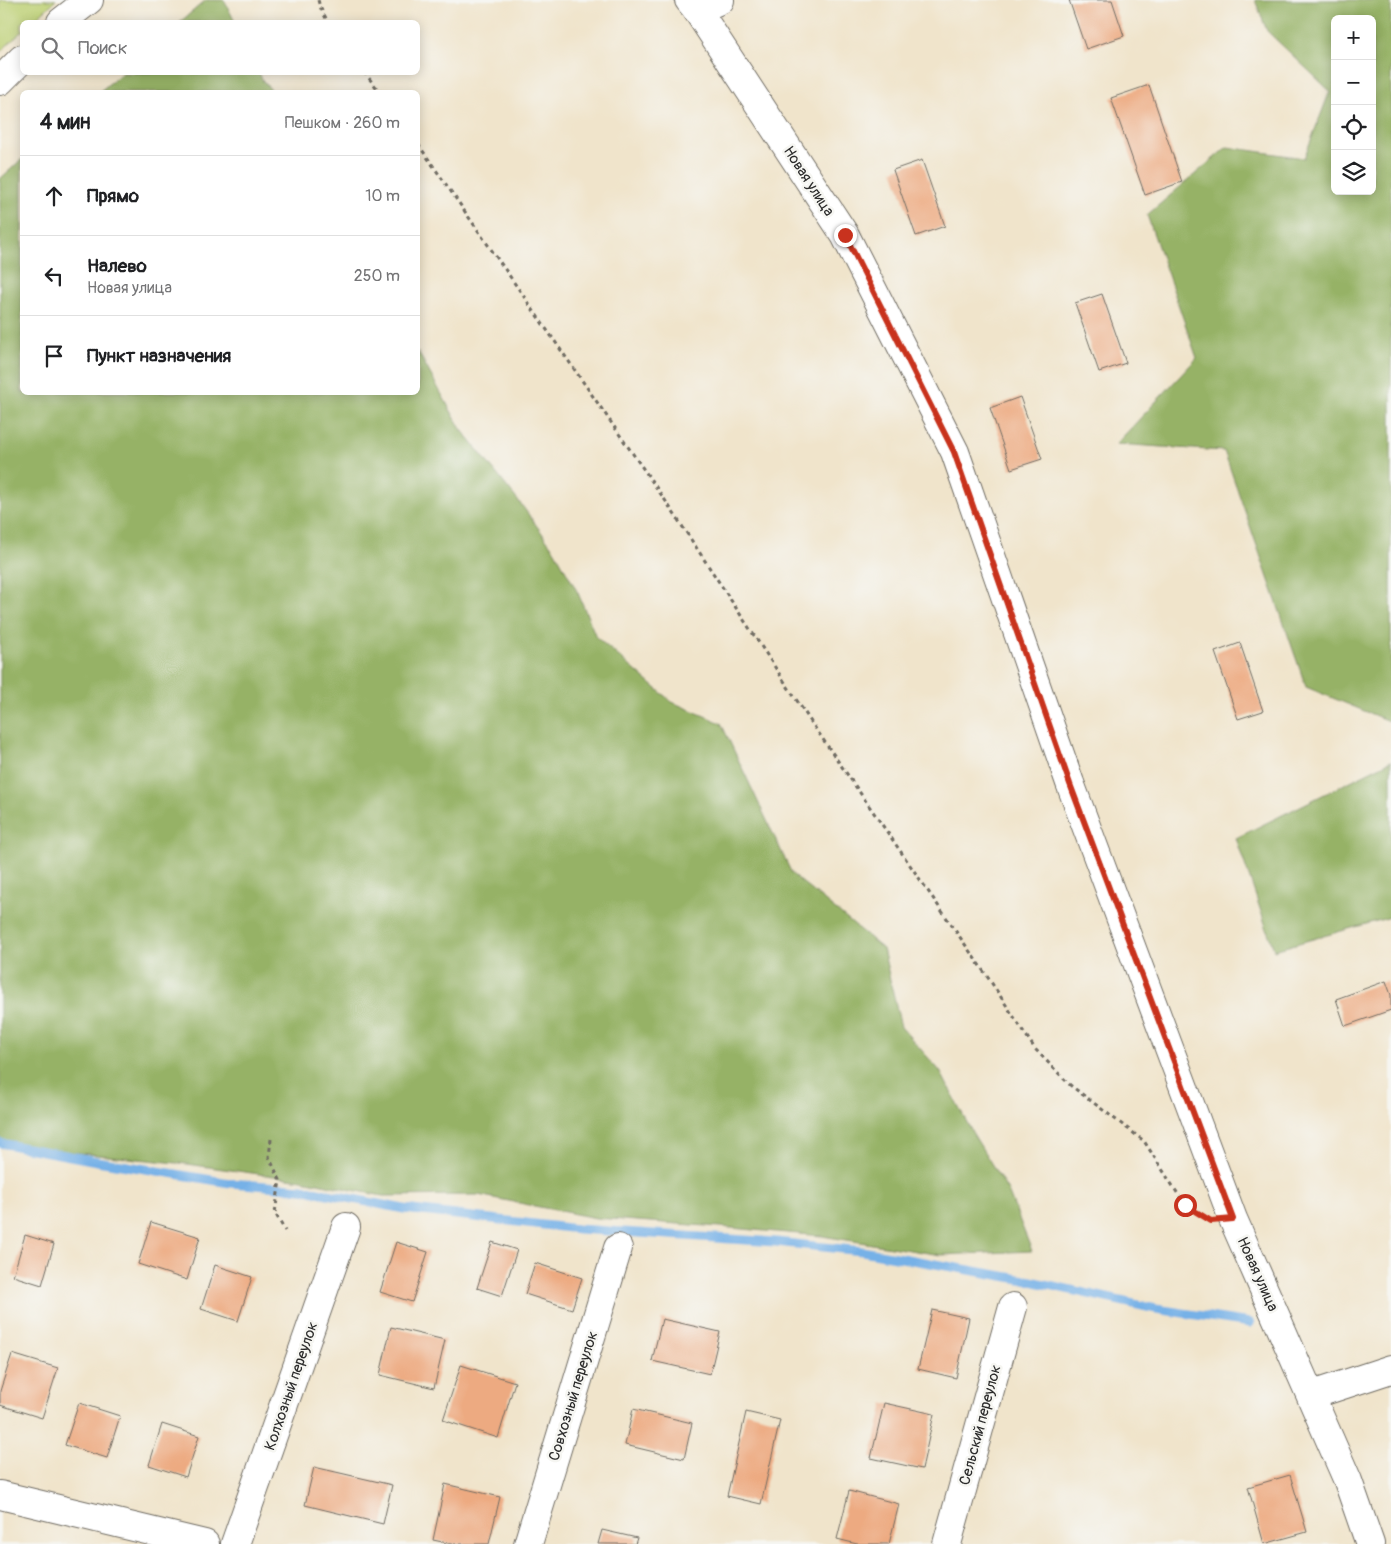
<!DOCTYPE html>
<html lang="ru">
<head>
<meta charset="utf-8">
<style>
  :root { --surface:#fff; --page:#f6f6f6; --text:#202124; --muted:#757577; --line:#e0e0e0 }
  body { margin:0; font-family:Pangolin,sans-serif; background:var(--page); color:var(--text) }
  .controls { position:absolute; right:15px; top:15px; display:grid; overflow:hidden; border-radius:8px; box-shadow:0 2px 12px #0003 }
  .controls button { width:45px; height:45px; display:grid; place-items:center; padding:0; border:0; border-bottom:1px solid var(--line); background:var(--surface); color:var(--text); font:25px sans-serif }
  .stop { position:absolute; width:15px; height:15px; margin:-11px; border:4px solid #c8321e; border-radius:50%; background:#fff }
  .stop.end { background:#c8321e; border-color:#fff; box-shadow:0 1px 5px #0008 }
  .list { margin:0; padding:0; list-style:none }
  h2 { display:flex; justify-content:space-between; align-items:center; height:65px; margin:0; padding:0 20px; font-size:21px }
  h2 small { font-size:16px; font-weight:400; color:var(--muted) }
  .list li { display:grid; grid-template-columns:32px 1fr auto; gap:15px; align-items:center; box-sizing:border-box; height:80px; padding:0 20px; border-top:1px solid var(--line) }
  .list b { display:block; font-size:19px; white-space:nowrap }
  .list p { margin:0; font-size:16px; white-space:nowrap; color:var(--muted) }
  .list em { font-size:16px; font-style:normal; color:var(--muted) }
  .icon { flex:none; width:28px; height:28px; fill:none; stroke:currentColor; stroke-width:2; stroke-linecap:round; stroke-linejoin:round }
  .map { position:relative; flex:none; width:1391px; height:1544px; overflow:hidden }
  .search { position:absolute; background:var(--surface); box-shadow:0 2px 12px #0003; left:20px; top:20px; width:400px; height:55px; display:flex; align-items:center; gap:12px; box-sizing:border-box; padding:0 18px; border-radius:8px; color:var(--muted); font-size:19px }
  .panel { position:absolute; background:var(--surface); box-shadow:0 2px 12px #0003; left:20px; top:90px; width:400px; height:305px; border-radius:8px }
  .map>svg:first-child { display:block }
</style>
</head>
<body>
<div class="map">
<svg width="1391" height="1544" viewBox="0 0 1391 1544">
  <rect width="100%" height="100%" fill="#f6f6f2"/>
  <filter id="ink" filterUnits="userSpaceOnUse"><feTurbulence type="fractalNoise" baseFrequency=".02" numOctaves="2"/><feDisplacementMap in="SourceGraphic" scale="10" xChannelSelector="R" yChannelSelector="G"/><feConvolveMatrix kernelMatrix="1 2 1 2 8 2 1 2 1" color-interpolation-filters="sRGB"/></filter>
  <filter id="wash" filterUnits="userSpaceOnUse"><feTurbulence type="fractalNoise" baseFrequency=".0096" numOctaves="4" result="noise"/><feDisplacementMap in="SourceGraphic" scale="20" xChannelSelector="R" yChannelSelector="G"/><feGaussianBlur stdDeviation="1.12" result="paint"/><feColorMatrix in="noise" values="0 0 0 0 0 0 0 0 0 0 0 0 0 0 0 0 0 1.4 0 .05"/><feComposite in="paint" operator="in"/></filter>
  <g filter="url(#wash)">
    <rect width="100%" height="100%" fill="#f0e4cb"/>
    <path fill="#bdd074" stroke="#747e50" d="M0 0H56L32 22H22V31L0 52Z"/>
    <g fill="#96b266" stroke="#606e48" fill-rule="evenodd">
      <path d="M206 0H224L235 22H180Z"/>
      <path d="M1255 0H1391V722L1306 687 1224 451 1116 444 1197 358 1147 215 1227 147 1304 158 1330 91 1267 31ZM1335 19H1372V191H1335Z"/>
      <path d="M122 73H259L263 81 273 92H99Z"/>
      <path d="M22 159V392H418V352L461 429 523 507 555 551 578 593 596 637 672 702 721 723 792 874 883 949 901 1027 940 1071 972 1132 1008 1191 1032 1251 941 1255 822 1236 720 1227 596 1218 478 1195 383 1196 302 1180 187 1164 0 1145V179Z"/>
      <path d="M1391 761V917L1274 950 1236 838Z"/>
    </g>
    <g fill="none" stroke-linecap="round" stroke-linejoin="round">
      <path stroke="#76b1e7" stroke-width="9" d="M0 1143 97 1161 230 1183 302 1189 404 1209 578 1229 776 1242 862 1251 1031 1281 1156 1309 1250 1323"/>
    </g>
    <g id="blocks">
      <g fill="#edaa81">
        <path d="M1069 0H1112L1124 36 1086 49Z"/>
        <path d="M1149 85 1182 182 1145 195 1111 98Z"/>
        <path d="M922 160 945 226 916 236 893 170Z"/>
        <path d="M1102 294 1126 363 1099 372 1075 303Z"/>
        <path d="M1020 397 1042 459 1011 469 990 408Z"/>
        <path d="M1240 643 1263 711 1238 719 1215 652Z"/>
        <path d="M1386 981 1391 995V1010L1345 1026 1336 999Z"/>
        <path d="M151 1222 200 1237 187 1280 138 1264Z"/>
        <path d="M25 1235 54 1244 42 1285 13 1276Z"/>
        <path d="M396 1242 428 1252 412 1302 380 1292Z"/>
        <path d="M492 1242 517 1250 502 1296 477 1288Z"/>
        <path d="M535 1263 582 1278 572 1309 525 1294Z"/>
        <path d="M215 1265 252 1277 238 1321 201 1309Z"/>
        <path d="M932 1310 969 1318 956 1378 918 1369Z"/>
        <path d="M662 1319 720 1332 710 1374 652 1361Z"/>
        <path d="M391 1327 445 1340 434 1388 380 1375Z"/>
        <path d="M12 1354 58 1368 42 1418 0 1405V1391Z"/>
        <path d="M461 1365 515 1382 498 1438 443 1420Z"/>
        <path d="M79 1403 120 1416 107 1458 65 1445Z"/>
        <path d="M884 1403 934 1414 922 1469 871 1458Z"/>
        <path d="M633 1409 692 1423 684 1459 625 1445Z"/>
        <path d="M746 1412 780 1420 761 1504 727 1496Z"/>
        <path d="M162 1424 199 1436 186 1477 149 1465Z"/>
        <path d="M314 1467 392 1485 383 1524 305 1505Z"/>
        <path d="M1290 1475 1307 1532 1264 1544 1248 1487Z"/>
        <path d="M445 1484 500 1497 489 1544H452L433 1540Z"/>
        <path d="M849 1491 899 1504 889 1544H857L837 1539Z"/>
        <path d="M602 1530 637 1538 635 1544H598Z"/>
      </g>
    </g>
  </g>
  <g filter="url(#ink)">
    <use href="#blocks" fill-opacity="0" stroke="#706c63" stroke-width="1"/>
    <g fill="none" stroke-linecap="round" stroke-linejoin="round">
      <g stroke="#706c63" stroke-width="30">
        <g id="minor">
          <path d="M689 0 697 10 845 235 955 452 1070 783 1233 1219 1348 1481 1370 1544"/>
          <path d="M697 10 720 0"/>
          <path d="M61 22 89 0"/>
          <path d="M0 81 22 59"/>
          <path d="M1312 1395 1391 1369"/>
          <path d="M0 1495 205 1544"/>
          <path d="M235 1544 346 1227"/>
          <path d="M528 1544 618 1248"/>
          <path d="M947 1544 1013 1307"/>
        </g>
      </g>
      <g stroke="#706c63" stroke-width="3" stroke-dasharray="4 4" stroke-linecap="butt">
        <path d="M318 0 320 7 328 22"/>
        <path d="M364 72 380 92"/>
        <path d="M418 144 667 503 811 722 991 982 1035 1049 1070 1085 1144 1141 1185 1205 1200 1214"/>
        <path d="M271 1139 269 1157 280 1180 275 1213 285 1231"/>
      </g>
      <use href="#minor" stroke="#fff" stroke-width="28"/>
    </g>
  </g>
  <g fill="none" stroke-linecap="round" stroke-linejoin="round" filter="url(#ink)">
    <path stroke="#c8321e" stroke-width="6" d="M845 235 954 452 1070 784 1233 1219 1211 1221 1185 1205"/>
  </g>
  <g text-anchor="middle" stroke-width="5" stroke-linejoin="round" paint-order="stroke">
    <g font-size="15" fill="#2b2b2b" stroke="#f6f6f2">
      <text transform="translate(809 181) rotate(57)" y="5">Новая улица</text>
      <text transform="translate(1258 1274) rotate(66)" y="5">Новая улица</text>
      <text transform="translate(291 1386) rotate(-71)" y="5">Колхозный переулок</text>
      <text transform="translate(573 1396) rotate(-73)" y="5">Совхозный переулок</text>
      <text transform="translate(980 1425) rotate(-75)" y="5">Сельский переулок</text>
    </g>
  </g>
</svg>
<div class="controls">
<button>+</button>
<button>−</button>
<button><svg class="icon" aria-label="locate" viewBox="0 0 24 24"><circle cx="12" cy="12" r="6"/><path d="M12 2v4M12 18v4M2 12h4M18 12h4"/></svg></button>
<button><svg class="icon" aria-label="layers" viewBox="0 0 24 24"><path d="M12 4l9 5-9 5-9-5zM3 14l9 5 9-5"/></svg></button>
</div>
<div class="stop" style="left:1185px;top:1205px"></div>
<div class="stop end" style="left:845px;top:235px"></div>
<div class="search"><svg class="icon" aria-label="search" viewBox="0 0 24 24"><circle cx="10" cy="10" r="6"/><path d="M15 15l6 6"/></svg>Поиск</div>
<section class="panel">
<h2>4 мин<small>Пешком · 260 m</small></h2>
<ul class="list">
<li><svg class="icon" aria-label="ahead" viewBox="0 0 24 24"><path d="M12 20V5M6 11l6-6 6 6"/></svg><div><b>Прямо</b></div><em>10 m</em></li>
<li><svg class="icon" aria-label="left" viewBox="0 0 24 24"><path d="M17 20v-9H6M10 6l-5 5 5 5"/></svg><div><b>Налево</b><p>Новая улица</p></div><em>250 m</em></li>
<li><svg class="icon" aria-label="arrive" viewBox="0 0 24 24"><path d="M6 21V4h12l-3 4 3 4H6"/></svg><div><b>Пункт назначения</b></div></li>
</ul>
</section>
</div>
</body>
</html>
